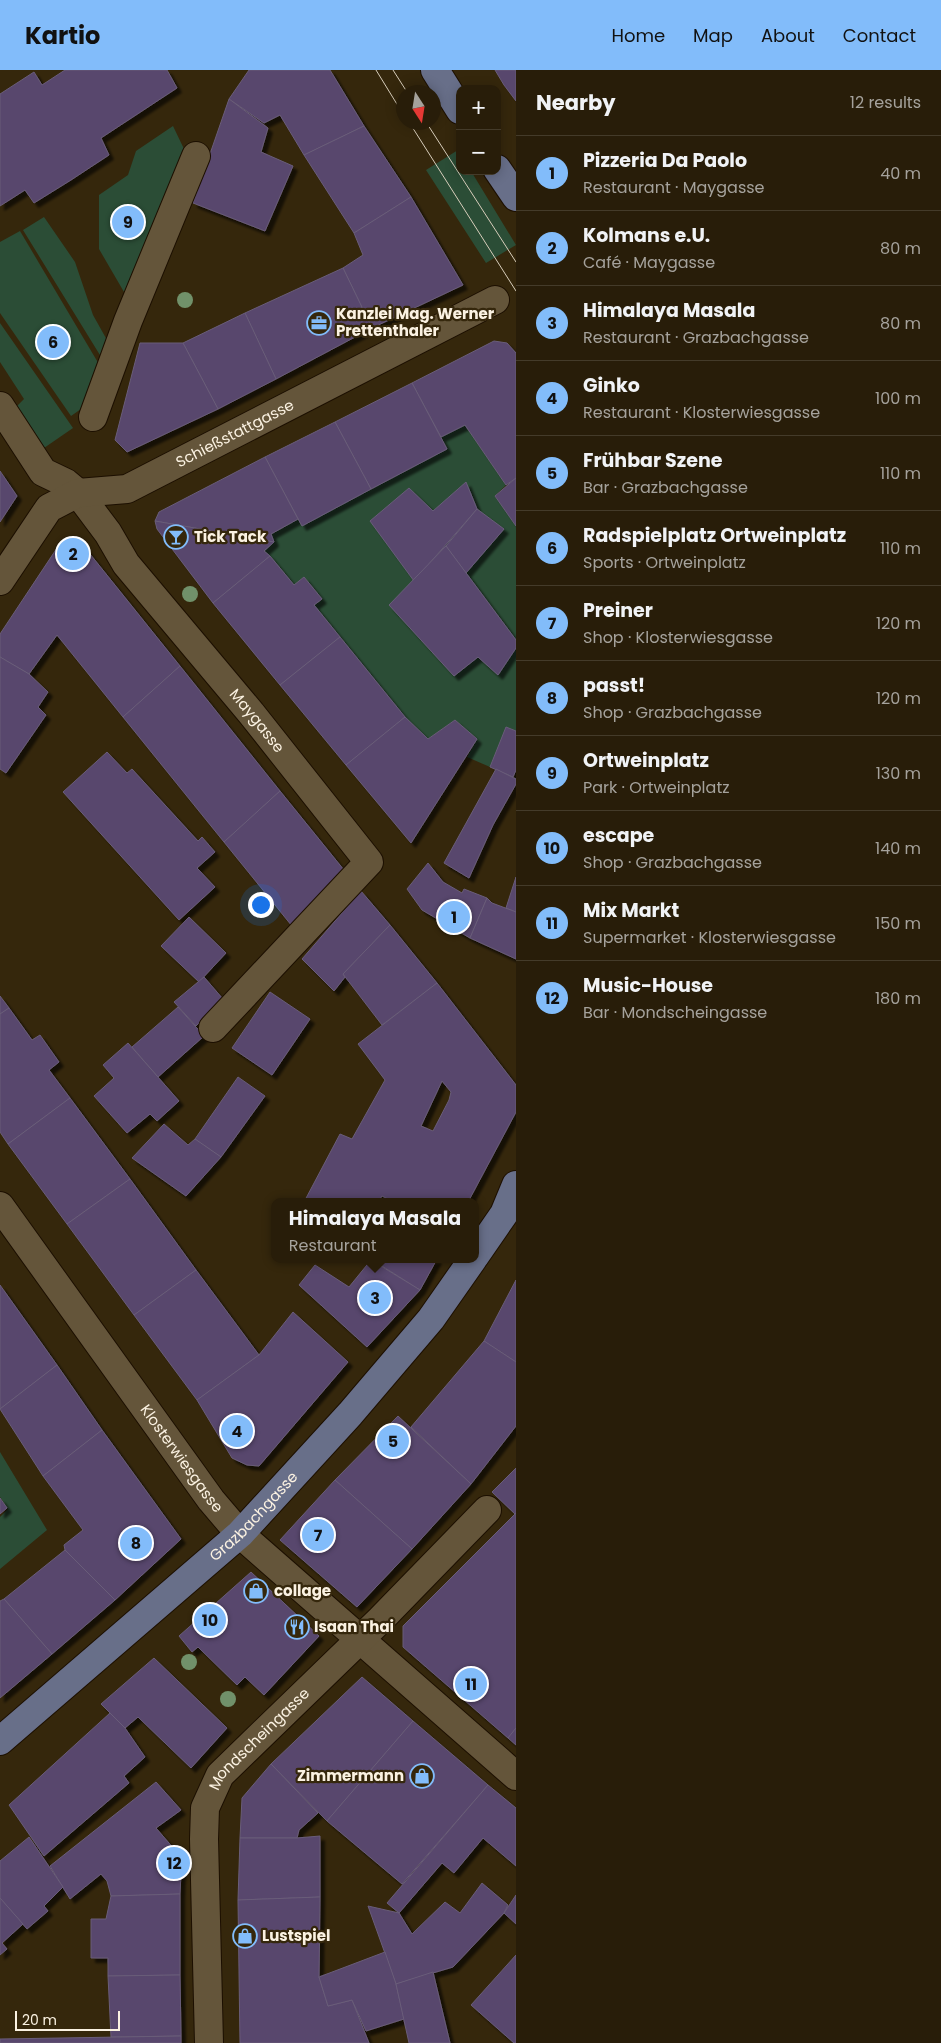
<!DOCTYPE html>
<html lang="en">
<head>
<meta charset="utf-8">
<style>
  :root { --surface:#281d09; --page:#342a17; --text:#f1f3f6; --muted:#a5a29c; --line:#443b2a; --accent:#82bcfa }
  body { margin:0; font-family:Poppins,sans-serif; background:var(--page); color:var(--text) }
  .controls { position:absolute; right:15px; top:15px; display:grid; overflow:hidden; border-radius:10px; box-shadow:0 2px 12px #0003 }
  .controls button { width:45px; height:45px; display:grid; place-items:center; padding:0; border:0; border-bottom:1px solid var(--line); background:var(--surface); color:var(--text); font:25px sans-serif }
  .compass { position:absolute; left:396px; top:15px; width:45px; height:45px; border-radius:50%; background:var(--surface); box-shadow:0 2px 12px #0003; rotate:168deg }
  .scale { position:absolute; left:15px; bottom:12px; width:105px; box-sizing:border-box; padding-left:5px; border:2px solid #fbf2e2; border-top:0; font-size:14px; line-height:18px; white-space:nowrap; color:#fbf2e2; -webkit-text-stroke:4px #35270c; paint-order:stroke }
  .you { position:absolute; left:260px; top:834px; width:18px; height:18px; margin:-12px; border:4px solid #fff; border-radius:50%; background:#1a73e8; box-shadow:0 0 0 8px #1a73e833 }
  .badge { display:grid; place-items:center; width:32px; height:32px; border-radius:50%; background:var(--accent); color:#111; font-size:16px; font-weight:700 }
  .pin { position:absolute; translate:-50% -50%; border:2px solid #fff; box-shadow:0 1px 5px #0006 }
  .popup { position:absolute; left:271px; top:1128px; width:208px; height:65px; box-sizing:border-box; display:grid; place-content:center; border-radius:10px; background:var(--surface); filter:drop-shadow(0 1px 4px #0005); font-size:16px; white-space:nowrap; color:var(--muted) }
  .popup b { font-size:19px; color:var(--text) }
  .popup::after { content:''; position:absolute; left:50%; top:100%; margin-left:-10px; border:10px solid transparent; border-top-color:var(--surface) }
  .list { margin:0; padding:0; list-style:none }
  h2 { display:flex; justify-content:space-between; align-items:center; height:65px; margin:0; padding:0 20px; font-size:21px }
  h2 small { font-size:16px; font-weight:400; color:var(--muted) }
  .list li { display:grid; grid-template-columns:32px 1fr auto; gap:15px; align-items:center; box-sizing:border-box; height:75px; padding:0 20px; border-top:1px solid var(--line) }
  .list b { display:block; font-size:19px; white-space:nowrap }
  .list p { margin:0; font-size:16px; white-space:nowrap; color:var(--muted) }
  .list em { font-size:16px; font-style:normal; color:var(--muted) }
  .map { position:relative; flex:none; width:516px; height:1973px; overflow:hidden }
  header { display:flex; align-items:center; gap:30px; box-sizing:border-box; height:70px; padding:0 25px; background:var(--accent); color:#111 }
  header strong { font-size:24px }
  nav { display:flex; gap:28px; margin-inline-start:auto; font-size:18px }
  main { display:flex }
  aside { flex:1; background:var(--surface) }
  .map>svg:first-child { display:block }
</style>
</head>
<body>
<header>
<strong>Kartio</strong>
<nav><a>Home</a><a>Map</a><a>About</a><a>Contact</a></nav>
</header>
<main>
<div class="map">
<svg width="516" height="1973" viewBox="0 0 516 1973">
  <defs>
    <filter id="shadow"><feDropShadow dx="4.5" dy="4.5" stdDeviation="1" flood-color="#0009"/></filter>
  </defs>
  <rect width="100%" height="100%" fill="#35270c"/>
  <g fill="#2b4d36">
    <path d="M173 56 184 79 135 216 124 222 99 179V125L128 105 136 81Z"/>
    <path d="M458 80 460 101H471L516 175 486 193 426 100Z"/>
    <path d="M44 147 75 192 93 245 107 270 103 290 23 160Z"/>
    <path d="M20 161 103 301 91 332 71 346 0 243V172Z"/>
    <path d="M0 253 73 358 44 378 15 338 24 329 0 292Z"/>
    <path d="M465 355 506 415 495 426 516 456V661L507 658 490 697 467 687 477 669 455 650 428 669 405 647 314 535 322 529 304 507 294 515 264 481 271 464 298 449 302 455 447 379 441 367Z"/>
    <path d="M0 1382 47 1460 0 1499V1447L8 1439 0 1427Z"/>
  </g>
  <g fill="#58466d" stroke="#695d79" fill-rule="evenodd" filter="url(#shadow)">
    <path d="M65 0H167L177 18 101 68 109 85 71 110 34 133 25 120 0 136V24L34 2 42 15Z"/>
    <path d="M249 0H330L364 56 304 85 280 45 264 53 229 29Z"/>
    <path d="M495 0H516V31L504 15Z"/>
    <path d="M229 29 268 58 261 82 293 96 265 161 193 133Z"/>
    <path d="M364 56 411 127 354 163 304 85Z"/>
    <path d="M411 127 463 215 372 258 343 198 363 185 354 163Z"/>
    <path d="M343 198 372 258 276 309 245 243Z"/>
    <path d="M245 243 276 309 218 339 183 273Z"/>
    <path d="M494 271 507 273 516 283V408L506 415 465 355 441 367 412 313Z"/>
    <path d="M140 273H183L218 339 127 382 115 370Z"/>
    <path d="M412 313 447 379 371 419 335 352Z"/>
    <path d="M335 352 371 419 302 456 265 387Z"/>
    <path d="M265 387 298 449 271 464 274 472 155 451 159 442Z"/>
    <path d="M0 401 17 426 0 452Z"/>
    <path d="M516 408V456L495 426Z"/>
    <path d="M466 412 477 439 414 511 370 451 409 418 433 441Z"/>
    <path d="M477 439 504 459 466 503 446 476Z"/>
    <path d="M155 451 274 472 264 481 270 486 213 533 157 459Z"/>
    <path d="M82 474 180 596 123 647 57 565 29 604 0 587V564L59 475Z"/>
    <path d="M446 476 516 570V578L498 605 478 587 454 606 389 535Z"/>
    <path d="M270 486 294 515 304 507 322 529 314 535 340 567 280 615 213 533Z"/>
    <path d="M340 567 405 647 346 695 280 615Z"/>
    <path d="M0 587 29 604 48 622 38 637 46 645 6 703 0 699Z"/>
    <path d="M180 596 280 721 224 772 123 647Z"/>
    <path d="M405 647 428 669 455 650 477 669 411 773 346 695Z"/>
    <path d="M506 657 516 661V700L513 707 490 697Z"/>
    <path d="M107 682 127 703 132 699 198 771 202 767 215 782 197 798 215 817 179 850 63 722Z"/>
    <path d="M496 699 516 709V714L493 755 469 808 444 793Z"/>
    <path d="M280 721 344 800 292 856 224 772Z"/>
    <path d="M428 793 443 812 462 823 464 819 487 828 470 868 422 840 407 819Z"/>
    <path d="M516 807V842L506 838Z"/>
    <path d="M361 821 390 855 343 904 345 907 334 921 302 889Z"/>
    <path d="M487 828 492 833 516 842V889L470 868Z"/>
    <path d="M189 847 226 883 199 912 161 876Z"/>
    <path d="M390 855 437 913 382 955 343 904Z"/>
    <path d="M204 907 223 929 196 956 174 932Z"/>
    <path d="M437 913 516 1015V1042L468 1132H394L382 1126 378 1132H304L340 1064 352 1069 385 1010 358 974ZM442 1011 451 1022 449 1030 433 1061 421 1056Z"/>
    <path d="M270 922 310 949 272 1005 232 978Z"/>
    <path d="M0 926 9 938 0 944Z"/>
    <path d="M178 937 204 966 158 1007 132 977Z"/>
    <path d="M9 938 32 970 40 965 59 992 49 1000 70 1028 8 1074 0 1062V944Z"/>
    <path d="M128 973 179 1031 157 1051 150 1044 127 1063 94 1026 114 1008 103 995Z"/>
    <path d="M238 1007 265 1026 221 1087 195 1069Z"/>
    <path d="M70 1028 130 1109 67 1154 8 1074Z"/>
    <path d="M164 1054 188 1075 195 1069 221 1087 186 1126 132 1088Z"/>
    <path d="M130 1109 196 1200 134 1245 67 1154Z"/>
    <path d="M371 1189H437L420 1220Z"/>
    <path d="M371 1190 420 1220 367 1277 299 1215 315 1195 349 1217Z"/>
    <path d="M196 1200 259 1285 197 1330 134 1245Z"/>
    <path d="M516 1210V1292L484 1271Z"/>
    <path d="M0 1215 57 1295 0 1339Z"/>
    <path d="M293 1242 348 1292 259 1396 247 1395 232 1388 197 1330 259 1285Z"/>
    <path d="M484 1271 516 1292V1356L471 1414 411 1357Z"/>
    <path d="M57 1295 102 1360 43 1406 0 1339Z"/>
    <path d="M398 1346 471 1414 412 1479 335 1410Z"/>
    <path d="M102 1360 181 1469 115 1530 65 1480 64 1475 83 1460 43 1406Z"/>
    <path d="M516 1398V1443L515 1444 492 1422Z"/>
    <path d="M335 1410 412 1479 357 1537 280 1470Z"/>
    <path d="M0 1428 7 1438 0 1444Z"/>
    <path d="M516 1443V1658L508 1668 403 1577V1556Z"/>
    <path d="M65 1480 115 1530 52 1584 4 1529Z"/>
    <path d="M251 1502 319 1566 264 1625 245 1607 237 1615 198 1577 192 1582 179 1566Z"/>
    <path d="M4 1529 52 1584 0 1628V1531Z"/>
    <path d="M154 1588 227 1658 191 1698 138 1647 125 1658 101 1634Z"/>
    <path d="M362 1607 413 1651 327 1751 271 1694Z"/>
    <path d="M110 1643 125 1658 145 1687 124 1706 129 1713 44 1786 9 1735Z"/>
    <path d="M413 1651 488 1715 402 1814 327 1751Z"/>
    <path d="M516 1658V1675L508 1668Z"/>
    <path d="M271 1694 318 1743 299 1760 297 1768H240L242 1728Z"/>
    <path d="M156 1712 181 1740 156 1758 175 1780H182L180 1824 111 1826 107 1811 101 1804 70 1829 50 1796Z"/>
    <path d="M488 1715 516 1738V1796L483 1768 454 1803 442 1793 399 1843 387 1833Z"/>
    <path d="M320 1766V1827L238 1830 240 1768H297Z"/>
    <path d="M29 1767 63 1817 44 1836 48 1841 27 1859 0 1828V1791Z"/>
    <path d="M482 1813 508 1835 504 1843 453 1897 396 1914 368 1836 399 1843 412 1864 445 1832 460 1843Z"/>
    <path d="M180 1824V1905L108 1906V1888H91V1849H106L111 1826Z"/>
    <path d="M516 1825V1854L504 1843Z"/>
    <path d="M320 1827 319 1907 328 1936 352 1930 369 1973H240L238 1830Z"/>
    <path d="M0 1828 23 1854 2 1873 7 1879 0 1885Z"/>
    <path d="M385 1882 396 1914 404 1949 366 1961 352 1930 328 1936 319 1907Z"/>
    <path d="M516 1885V1973H514L471 1935Z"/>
    <path d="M433 1902 450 1973H409L396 1914Z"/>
    <path d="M180 1905 181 1966 111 1967 108 1906Z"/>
    <path d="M181 1966V1973H0V1969Z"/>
  </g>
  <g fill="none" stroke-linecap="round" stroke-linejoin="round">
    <g stroke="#1c0f00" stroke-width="30">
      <path id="pedestrian" d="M93 347 128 251 196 86"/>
    </g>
    <g stroke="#1c0f00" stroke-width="30">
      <g id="minor">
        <path id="s1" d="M0 336 43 402 66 413 78 423 108 463 126 494 251 643 369 792 213 958"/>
        <path id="s2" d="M0 511 49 438 78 423 127 419 495 230"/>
        <path id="s3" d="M0 1136 211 1430 240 1464 516 1706"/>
        <path id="s4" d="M209 1973 204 1769 205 1738 220 1705 381 1549 487 1440"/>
      </g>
    </g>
    <g stroke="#1c0f00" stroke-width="30">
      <g id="primary">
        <path d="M435 0 460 40"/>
        <path d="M497 99 516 127"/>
        <path d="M475 1186 504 1144 516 1115"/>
        <path id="s5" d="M0 1671 240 1464 350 1344 431 1249 473 1189"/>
      </g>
    </g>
    <use href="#pedestrian" stroke="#64553a" stroke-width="28"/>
    <use href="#minor" stroke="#64553a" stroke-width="28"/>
    <use href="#primary" stroke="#686f89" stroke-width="28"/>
    <g stroke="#d7cdbb" stroke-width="1">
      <path d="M376 0 403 44"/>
      <path d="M393 0 407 22"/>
      <path d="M409 52 516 221"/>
      <path d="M426 52 516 192"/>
    </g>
  </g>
  <g fill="#71916a">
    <circle cx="185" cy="230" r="8"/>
    <circle cx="190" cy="524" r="8"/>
    <circle cx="189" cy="1592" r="8"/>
    <circle cx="228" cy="1629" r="8"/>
  </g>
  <defs>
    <g id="office-ring" transform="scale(1.25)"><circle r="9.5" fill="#35270c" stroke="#82bcfa" stroke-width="1.5"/><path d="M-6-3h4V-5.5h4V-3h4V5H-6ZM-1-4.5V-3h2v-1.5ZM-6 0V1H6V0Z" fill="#82bcfa"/></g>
    <g id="bar-ring" transform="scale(1.25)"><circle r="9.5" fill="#35270c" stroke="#82bcfa" stroke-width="1.5"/><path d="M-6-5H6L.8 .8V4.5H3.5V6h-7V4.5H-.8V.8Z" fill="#82bcfa"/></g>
    <g id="shop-ring" transform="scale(1.25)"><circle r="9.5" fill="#35270c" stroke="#82bcfa" stroke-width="1.5"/><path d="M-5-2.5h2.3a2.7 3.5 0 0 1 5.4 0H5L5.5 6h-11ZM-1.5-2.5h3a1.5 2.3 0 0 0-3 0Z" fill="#82bcfa"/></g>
    <g id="restaurant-ring" transform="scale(1.25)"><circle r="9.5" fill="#35270c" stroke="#82bcfa" stroke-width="1.5"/><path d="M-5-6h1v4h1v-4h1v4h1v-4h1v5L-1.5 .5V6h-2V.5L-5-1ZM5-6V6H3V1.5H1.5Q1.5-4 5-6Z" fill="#82bcfa"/></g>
  </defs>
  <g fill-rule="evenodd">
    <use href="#office-ring" x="319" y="253"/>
    <use href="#bar-ring" x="176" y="467"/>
    <use href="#shop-ring" x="256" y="1521"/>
    <use href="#restaurant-ring" x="297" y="1557"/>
    <use href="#shop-ring" x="422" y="1706"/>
    <use href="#shop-ring" x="245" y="1866"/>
  </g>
  <g text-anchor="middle" stroke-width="4.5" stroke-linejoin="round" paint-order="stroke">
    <g font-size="15" font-weight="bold" fill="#fbf2e2" stroke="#35270c" text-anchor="start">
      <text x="336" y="249">Kanzlei Mag. Werner<tspan x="336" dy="17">Prettenthaler</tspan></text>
      <text x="194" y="472">Tick Tack</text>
      <text x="274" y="1526">collage</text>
      <text x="314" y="1562">Isaan Thai</text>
      <text x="404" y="1711" text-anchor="end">Zimmermann</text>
      <text x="262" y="1871">Lustspiel</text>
    </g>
    <g font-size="15" fill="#fbf2e2" stroke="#35270c">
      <text dy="5" stroke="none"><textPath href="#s2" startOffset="291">Schießstattgasse</textPath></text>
      <text dy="5" stroke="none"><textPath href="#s1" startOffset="410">Maygasse</textPath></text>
      <text dy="5" stroke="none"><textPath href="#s3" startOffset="311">Klosterwiesgasse</textPath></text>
      <text dy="5" stroke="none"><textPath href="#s5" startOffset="339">Grazbachgasse</textPath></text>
      <text dy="5" stroke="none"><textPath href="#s4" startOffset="324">Mondscheingasse</textPath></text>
    </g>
  </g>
</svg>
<div class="controls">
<button>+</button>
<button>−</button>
</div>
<svg class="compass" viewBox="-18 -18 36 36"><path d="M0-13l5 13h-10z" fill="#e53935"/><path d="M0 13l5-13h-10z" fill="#a5a29c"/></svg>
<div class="scale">20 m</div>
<div class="you"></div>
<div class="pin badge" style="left:454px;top:847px">1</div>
<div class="pin badge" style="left:73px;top:484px">2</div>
<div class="pin badge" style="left:375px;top:1228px">3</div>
<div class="popup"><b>Himalaya Masala</b>Restaurant</div>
<div class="pin badge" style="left:237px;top:1361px">4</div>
<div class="pin badge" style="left:393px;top:1371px">5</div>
<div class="pin badge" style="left:53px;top:272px">6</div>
<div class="pin badge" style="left:318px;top:1465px">7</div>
<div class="pin badge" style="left:136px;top:1473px">8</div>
<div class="pin badge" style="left:128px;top:152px">9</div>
<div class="pin badge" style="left:210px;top:1550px">10</div>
<div class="pin badge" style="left:471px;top:1614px">11</div>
<div class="pin badge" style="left:174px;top:1793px">12</div>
</div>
<aside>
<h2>Nearby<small>12 results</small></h2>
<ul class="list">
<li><span class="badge">1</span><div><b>Pizzeria Da Paolo</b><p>Restaurant · Maygasse</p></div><em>40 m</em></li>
<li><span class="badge">2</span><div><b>Kolmans e.U.</b><p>Café · Maygasse</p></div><em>80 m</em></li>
<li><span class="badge">3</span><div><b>Himalaya Masala</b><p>Restaurant · Grazbachgasse</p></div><em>80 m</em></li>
<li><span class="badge">4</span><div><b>Ginko</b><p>Restaurant · Klosterwiesgasse</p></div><em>100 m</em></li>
<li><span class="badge">5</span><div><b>Frühbar Szene</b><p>Bar · Grazbachgasse</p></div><em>110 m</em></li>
<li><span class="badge">6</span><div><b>Radspielplatz Ortweinplatz</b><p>Sports · Ortweinplatz</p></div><em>110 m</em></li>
<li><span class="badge">7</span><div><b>Preiner</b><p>Shop · Klosterwiesgasse</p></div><em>120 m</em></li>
<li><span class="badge">8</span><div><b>passt!</b><p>Shop · Grazbachgasse</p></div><em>120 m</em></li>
<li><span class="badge">9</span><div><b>Ortweinplatz</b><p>Park · Ortweinplatz</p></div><em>130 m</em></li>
<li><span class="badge">10</span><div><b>escape</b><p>Shop · Grazbachgasse</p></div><em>140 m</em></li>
<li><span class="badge">11</span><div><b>Mix Markt</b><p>Supermarket · Klosterwiesgasse</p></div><em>150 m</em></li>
<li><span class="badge">12</span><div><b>Music-House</b><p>Bar · Mondscheingasse</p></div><em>180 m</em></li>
</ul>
</aside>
</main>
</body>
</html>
